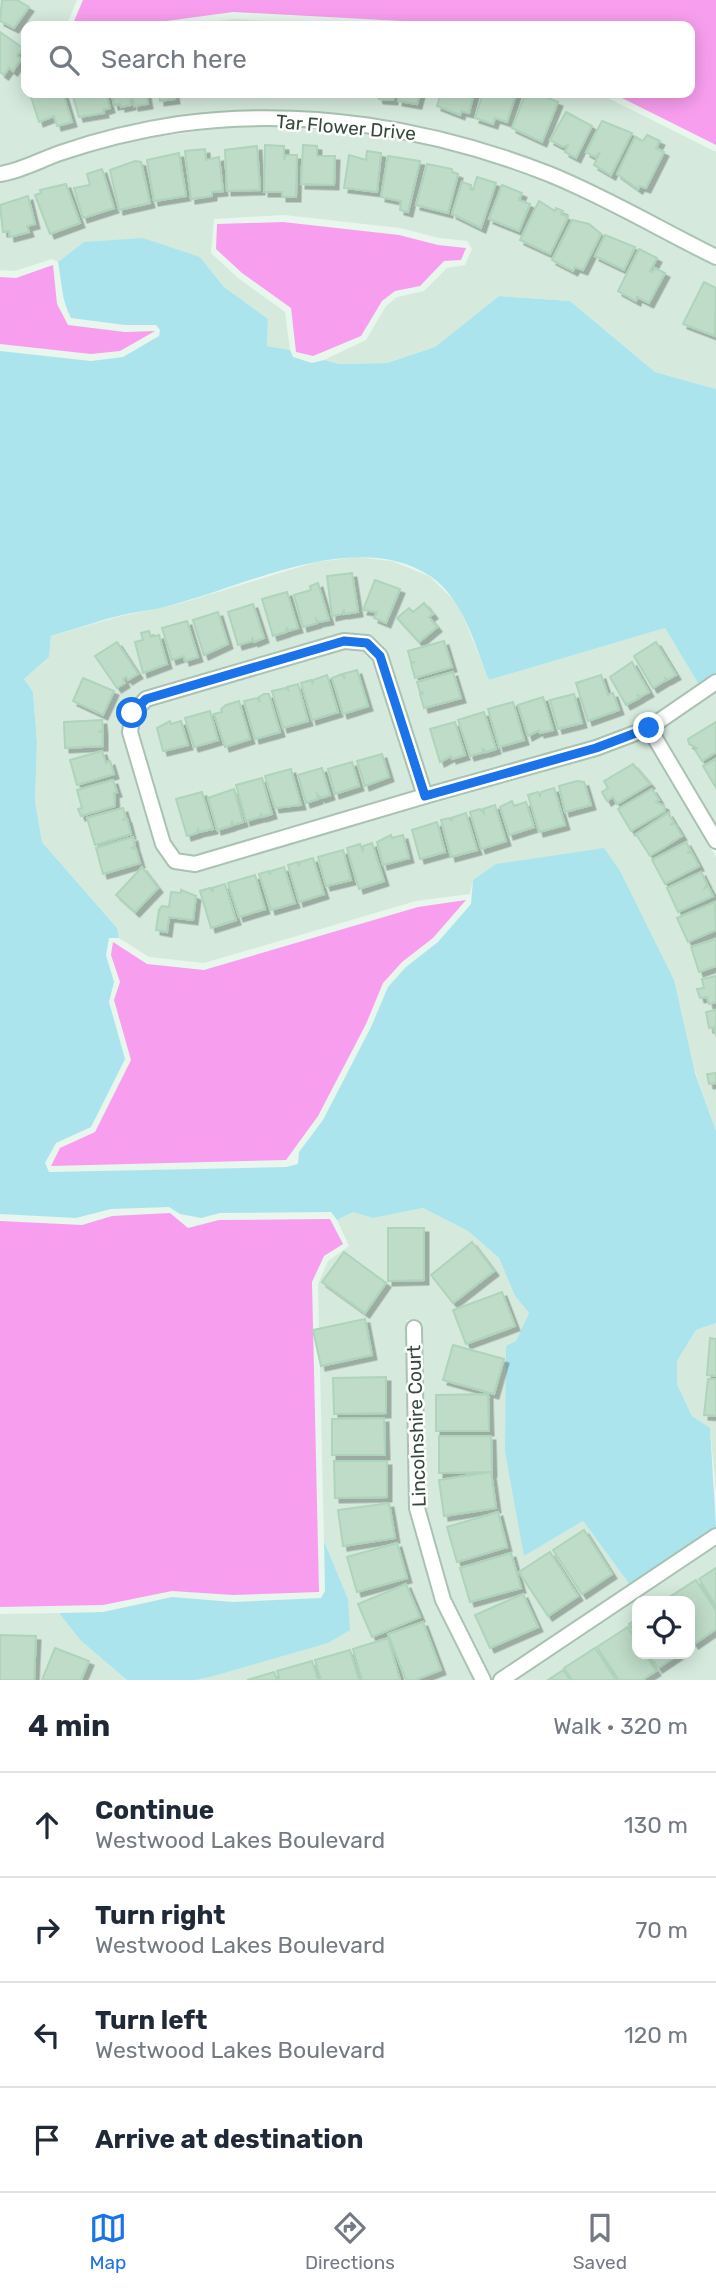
<!DOCTYPE html>
<html lang="en">
<head>
<meta charset="utf-8">
<style>
  :root { --surface:#fff; --page:#f6f6f7; --text:#1f2937; --muted:#747a83; --line:#e0e1e3; --accent:#1a73e8 }
  body { margin:0; font-family:Rubik,sans-serif; background:var(--page); color:var(--text) }
  .controls { position:absolute; right:21px; bottom:21px; display:grid; overflow:hidden; border-radius:14px; box-shadow:0 4px 18px #0003 }
  .controls button { width:63px; height:63px; display:grid; place-items:center; padding:0; border:0; border-bottom:2px solid var(--line); background:var(--surface); color:var(--text); font:35px sans-serif }
  .stop { position:absolute; width:21px; height:21px; margin:-16px; border:5px solid #1a73e8; border-radius:50%; background:#fff }
  .stop.end { background:#1a73e8; border-color:#fff; box-shadow:0 2px 7px #0008 }
  .list { margin:0; padding:0; list-style:none }
  h2 { display:flex; justify-content:space-between; align-items:center; height:91px; margin:0; padding:0 28px; font-size:30px }
  h2 small { font-size:23px; font-weight:400; color:var(--muted) }
  .list li { display:grid; grid-template-columns:46px 1fr auto; gap:21px; align-items:center; box-sizing:border-box; height:105px; padding:0 28px; border-top:2px solid var(--line) }
  .list b { display:block; font-size:26px; white-space:nowrap }
  .list p { margin:0; font-size:23px; white-space:nowrap; color:var(--muted) }
  .list em { font-size:23px; font-style:normal; color:var(--muted) }
  .icon { flex:none; width:38px; height:38px; fill:none; stroke:currentColor; stroke-width:2; stroke-linecap:round; stroke-linejoin:round }
  .map { position:relative; flex:none; width:716px; height:1680px; overflow:hidden }
  .search { position:absolute; background:var(--surface); box-shadow:0 4px 18px #0003; left:21px; right:21px; top:21px; height:77px; display:flex; align-items:center; gap:18px; box-sizing:border-box; padding:0 24px; border-radius:14px; color:var(--muted); font-size:26px }
  .sheet { height:511px; background:var(--surface) }
  nav { display:flex; justify-content:space-around; align-items:center; box-sizing:border-box; height:98px; border-top:2px solid var(--line); background:var(--surface); font-size:19px; color:var(--muted) }
  nav a { display:grid; justify-items:center; gap:4px }
  nav .on { color:var(--accent) }
  .map>svg:first-child { display:block }
</style>
</head>
<body>
<div class="map">
<svg width="716" height="1680" viewBox="0 0 716 1680">
  <defs>
    <filter id="shadow"><feDropShadow dx="4.5" dy="4.5" stdDeviation="0" flood-color="#0004"/></filter>
  </defs>
  <rect width="100%" height="100%" fill="#e8f6ed"/>
  <g fill="#d5eadd" fill-rule="evenodd">
    <path d="M0 0H77L66 26H26V93H598L716 152V249L554 168 489 144 432 128 375 118 306 111 179 116 130 125 0 166Z"/>
    <path d="M234 19 337 25 366 26H172Z"/>
    <path d="M229 127H306L373 133 429 143 486 159 550 183 716 266V389L655 372 570 301 499 296 435 347 387 363 338 364 324 360 366 340 386 306 397 297 424 291 447 268 465 265 472 249 467 241 439 238 400 228 284 215 214 219 211 253 238 278 285 312 290 350 267 346 268 319 224 287 200 257 85 242 58 262 52 259 15 271 0 270V182L17 179 62 161 134 140Z"/>
    <path d="M357 557 392 561 429 576 458 604 489 680 665 628 699 685 646 721 594 741 429 787 387 653 367 635 345 633 145 692 128 707 123 731 157 849 174 868 196 872 598 756 646 737 716 857V1131L640 917 620 871 473 880 470 894 416 901 204 963 149 957 119 938 117 928 42 842 35 801 37 742 33 692 24 679 49 657 51 636 121 616 178 604 316 562Z"/>
    <path d="M345 649 364 650 374 660 416 791 194 856 179 854 169 840 137 731 139 717 150 706Z"/>
    <path d="M716 691V827L659 730Z"/>
    <path d="M423 1208 468 1231 499 1258 515 1296 529 1313 516 1341 524 1556 583 1521 630 1585 490 1679 449 1597 423 1507 420 1321 407 1320 410 1511 437 1603 475 1680H196L210 1677 348 1599 324 1541 318 1284 328 1261 349 1246 337 1220 353 1212 373 1218Z"/>
    <path d="M716 1323V1492L710 1429 692 1416 677 1384V1361L696 1330Z"/>
    <path d="M716 1545V1680H515ZM637 1601H690V1654H637Z"/>
    <path d="M59 1613 80 1640 127 1680H0V1614Z"/>
  </g>
  <g fill="#ace4ee">
    <path d="M143 238 200 257 224 287 268 319 267 346 290 350 293 357 312 363 324 360 339 364 387 363 435 347 499 296 570 301 655 372 716 389V673L699 685 665 628 489 680C474 644 464 599 430 576 358 529 252 583 179 603 161 609 141 611 122 615 98 621 75 629 51 636L49 657 24 679 33 692 37 742 35 801 42 842 117 928 119 938H109L106 955 114 982 109 1002 125 1059 91 1127 56 1143 45 1163 49 1172 286 1167 298 1164 299 1152 323 1120 371 1027 388 987 406 967 438 942 471 904 473 880 496 864 604 848 620 871 674 980 695 1073 716 1131V1323L696 1330 677 1361V1384L692 1416 710 1428 716 1527 630 1585 583 1521 524 1556 505 1452 506 1346 516 1341 529 1313 515 1296 499 1258 468 1231 423 1208 373 1218 353 1212 337 1220 331 1212 220 1213 201 1218 180 1214 169 1207 111 1209 76 1218 0 1214V351L91 361 123 357 159 336 160 330 156 325H125L71 318C61 299 62 283 58 262L84 242Z"/>
    <path d="M324 1541 348 1599 350 1630 328 1643 210 1677 196 1680H127L80 1640 59 1613 103 1612 172 1597 233 1602 321 1598 325 1591Z"/>
  </g>
  <g fill="#f89eee">
    <path d="M83 0H716V145L612 93H690V26H437L420 22 233 12 130 26H72Z"/>
    <path d="M283 222 399 235 438 245 466 248 461 260 444 261 420 286 395 291 382 301 361 336 313 356 296 352 291 308 242 273 216 249 217 224Z"/>
    <path d="M53 265 57 304 68 325 125 332 155 331 120 351 91 354 0 344V277L16 278Z"/>
    <path d="M466 900 433 938 402 962 383 983 366 1024 318 1116 286 1160 51 1166 60 1148 95 1132 131 1060 114 1000 120 982 111 955 113 942 147 964 204 970 418 907Z"/>
    <path d="M170 1213 188 1228 219 1220 330 1219 343 1244 324 1256 312 1282 319 1592 233 1595 172 1591 103 1605 0 1607V1221L82 1225 112 1216Z"/>
  </g>
  <g fill="#bfdcc8" stroke="#aed4ba" stroke-width="2" filter="url(#shadow)">
    <path d="M2 0H17L29 7 14 28 0 21Z"/>
    <path d="M0 32 23 48 17 56 21 59 13 71 9 68 4 75 0 72Z"/>
    <path d="M63 93 72 122 57 126 54 116 39 122 30 94Z"/>
    <path d="M72 93H106L110 108 103 110 104 113 79 117Z"/>
    <path d="M112 93H146L148 104 134 106 133 99 130 100 131 105 121 107 120 104 114 105Z"/>
    <path d="M159 93H174L175 99 160 101Z"/>
    <path d="M377 93H394L393 100 379 99Z"/>
    <path d="M399 93H420L417 104 398 101Z"/>
    <path d="M441 93H474L469 113 461 111 460 115 437 106Z"/>
    <path d="M483 93 516 94 507 122 495 118 493 124 475 118Z"/>
    <path d="M526 93H536L558 102 542 142 512 128Z"/>
    <path d="M566 112 592 126 576 158 565 152 568 145 563 147 550 140Z"/>
    <path d="M602 121 632 133 611 175 594 165 600 152 595 157 586 152Z"/>
    <path d="M647 135 660 141 656 148 664 152 646 188 640 186 638 189 617 174 635 137 643 141Z"/>
    <path d="M265 145 284 146V160L286 155H297L296 197H282V192H264Z"/>
    <path d="M303 145 317 146V156H335L334 185 301 184Z"/>
    <path d="M257 146 260 190 227 191 225 150Z"/>
    <path d="M205 149 206 160 219 157 223 191 212 192V196L191 199 185 151Z"/>
    <path d="M367 151 381 153 377 192 344 188 349 155 366 160Z"/>
    <path d="M179 153 186 196 154 201 147 160Z"/>
    <path d="M388 156 420 161 408 212 400 210 401 201 381 197Z"/>
    <path d="M135 161 141 162 150 203 119 210 110 170Z"/>
    <path d="M427 164 452 169V172L458 174 448 213 416 205Z"/>
    <path d="M102 169 114 208 83 218 74 188 90 185 87 174Z"/>
    <path d="M477 177 496 183 481 228 452 214 462 182 471 185 470 189 473 190Z"/>
    <path d="M66 184 80 223 50 234 35 195 41 193 40 190Z"/>
    <path d="M502 185 522 193 519 200 530 204 519 231 489 219Z"/>
    <path d="M28 196 35 224 27 226 29 232 10 237 9 231 3 232 0 205Z"/>
    <path d="M539 201 555 211 556 208 563 211 561 214 568 217 550 254 520 240Z"/>
    <path d="M572 220 589 224 601 234 583 270 575 267 573 271 552 260Z"/>
    <path d="M605 235 635 247 624 270 595 256Z"/>
    <path d="M639 249 657 258 650 271 653 272 655 268 665 273 649 303 637 297 636 301 618 291Z"/>
    <path d="M704 282 716 288 715 336 683 324Z"/>
    <path d="M352 573 358 612 344 614V609L342 614 332 616 327 576Z"/>
    <path d="M375 580 400 589 386 623 374 618 377 612 363 610Z"/>
    <path d="M318 583 329 620 319 622 316 619 317 623 303 627 294 595 311 590 310 586Z"/>
    <path d="M287 592 298 628 288 631 287 627 286 632 273 636 262 599Z"/>
    <path d="M424 603 433 614 429 617 437 627 419 642 397 618 409 608 413 612Z"/>
    <path d="M253 604 264 638 254 642 252 637V641L238 645 228 612Z"/>
    <path d="M218 612 228 644 204 655 193 620Z"/>
    <path d="M187 621 198 657 185 661 184 656 172 660 162 628Z"/>
    <path d="M149 631 151 637 159 635 167 664 143 673 135 642 143 640 141 633Z"/>
    <path d="M444 641 452 667 415 678 411 663 415 662H411L408 651Z"/>
    <path d="M117 642 138 674 128 680 126 677 123 679 125 683 117 688 95 656Z"/>
    <path d="M656 642 676 675 667 680 664 677 666 680 653 688 634 656Z"/>
    <path d="M632 662 649 692 640 697 637 694 639 698 626 705 610 677Z"/>
    <path d="M357 670 368 706 343 714 332 678 342 674 345 679 343 674Z"/>
    <path d="M453 672 461 698 424 708 420 694 424 693 420 692 417 682Z"/>
    <path d="M327 675 338 712 312 720 301 683 311 680 313 684V680Z"/>
    <path d="M601 675 608 695 613 693 619 710 588 721 576 683Z"/>
    <path d="M83 678 114 691 103 715 73 701Z"/>
    <path d="M298 684 308 721 283 728 272 691 285 688 288 690 287 687Z"/>
    <path d="M264 694H269L280 732 255 739 244 701 257 698 260 702 259 697Z"/>
    <path d="M574 694 582 723 558 729 550 700Z"/>
    <path d="M543 697 553 730 540 733 539 730 528 736 518 705Z"/>
    <path d="M239 701 250 739 225 747 214 714 222 712 221 709 226 705Z"/>
    <path d="M513 702 524 740 499 747 488 709Z"/>
    <path d="M210 711 218 740 194 747 185 718Z"/>
    <path d="M484 712 496 749 486 752 482 748 484 752 470 756 458 720Z"/>
    <path d="M102 720 103 730 99 732H103V746L65 748 64 722Z"/>
    <path d="M170 721 171 724 181 721 188 745 163 751 157 728Z"/>
    <path d="M455 722 465 755 452 759 451 756 440 762 430 729Z"/>
    <path d="M716 722V752L702 761 695 750 697 748 689 744 688 739Z"/>
    <path d="M102 751 106 763 110 761 114 774 77 785 70 760Z"/>
    <path d="M382 754 389 777 365 786 357 761Z"/>
    <path d="M716 759V788L703 766Z"/>
    <path d="M352 762 359 786 335 794 328 769Z"/>
    <path d="M633 764 650 784 617 804 613 797 607 801 602 792 608 788 604 781Z"/>
    <path d="M322 768 330 795 321 798 317 794 318 799 306 803 298 775Z"/>
    <path d="M291 769 301 805 275 808 265 776Z"/>
    <path d="M262 778 272 814 262 817 261 813 260 817 246 821 236 785Z"/>
    <path d="M113 780 117 792 114 793 115 806 81 816 78 809 82 808 77 790Z"/>
    <path d="M577 781 584 782 591 805 565 812 559 786Z"/>
    <path d="M554 788 565 825 539 832 528 795 538 792 540 796 541 792Z"/>
    <path d="M234 789 243 822 233 825 232 821 231 826 217 830 208 798Z"/>
    <path d="M652 789 659 800 656 802 664 806 665 811 631 831 618 809Z"/>
    <path d="M202 792 213 829 199 832 198 828 197 833 187 836 176 799Z"/>
    <path d="M512 801 514 806 526 802 534 827 509 835 500 807Z"/>
    <path d="M495 805 506 841 481 849 470 812 480 809 484 813 483 809Z"/>
    <path d="M123 808 126 818 122 820 127 819 131 834 95 845 87 818Z"/>
    <path d="M466 813 477 850 451 857 441 820 449 818 452 821 451 818Z"/>
    <path d="M668 813 674 823 670 825 675 824 682 836 650 856 636 834Z"/>
    <path d="M437 822 445 852 420 859 412 830Z"/>
    <path d="M391 835 392 838 403 835 409 858 383 865 377 842Z"/>
    <path d="M133 837 135 847 131 848 136 849 140 863 103 874 96 848Z"/>
    <path d="M686 842 691 851 687 853H692L699 866 665 884 652 860Z"/>
    <path d="M372 843 384 881 359 889 347 848 360 844 363 852V846Z"/>
    <path d="M343 850 351 880 326 886 318 857Z"/>
    <path d="M313 858 324 894 299 902 288 865 298 862 299 866 300 862Z"/>
    <path d="M142 867 158 888 135 912 116 895Z"/>
    <path d="M284 867 295 903 271 910 259 874 269 871 270 875 271 871Z"/>
    <path d="M701 872 707 884 705 888 708 886 713 896 678 912 667 888Z"/>
    <path d="M255 875 265 909 239 917 228 883Z"/>
    <path d="M225 884 236 920 211 928 200 891 210 888 213 892 212 888Z"/>
    <path d="M181 890 196 896 193 920 169 917 167 932 156 930 159 910 162 906 169 907 171 892 181 893Z"/>
    <path d="M715 902 716 930 688 942 677 918Z"/>
    <path d="M716 939V966L699 972 691 947Z"/>
    <path d="M716 976V1002L709 1004 707 997 700 998 697 989 704 988 702 979Z"/>
    <path d="M716 1010V1036L714 1027 709 1028 706 1012Z"/>
    <path d="M716 1073V1083L709 1084 707 1074Z"/>
    <path d="M388 1228H424V1280L388 1281Z"/>
    <path d="M472 1242 494 1271 453 1303 431 1275Z"/>
    <path d="M344 1252 386 1283 365 1313 322 1282Z"/>
    <path d="M502 1292 515 1326 466 1344 453 1310Z"/>
    <path d="M365 1319 372 1355 321 1366 313 1330Z"/>
    <path d="M710 1338 716 1339V1376L707 1375Z"/>
    <path d="M453 1345 504 1359 494 1394 443 1380Z"/>
    <path d="M386 1377V1413L334 1414 333 1378Z"/>
    <path d="M708 1379H716V1416L704 1415Z"/>
    <path d="M488 1394 489 1431H436V1395Z"/>
    <path d="M384 1418 385 1455H332V1419Z"/>
    <path d="M439 1436H491L492 1472 439 1473Z"/>
    <path d="M334 1461H387V1497L335 1498Z"/>
    <path d="M491 1472 496 1508 444 1516 439 1480Z"/>
    <path d="M389 1503 395 1538 343 1546 338 1510Z"/>
    <path d="M498 1512 507 1547 457 1562 447 1527Z"/>
    <path d="M584 1530 612 1574 582 1594 553 1550Z"/>
    <path d="M397 1543 407 1578 357 1592 347 1557Z"/>
    <path d="M550 1552 578 1596 548 1616 519 1572Z"/>
    <path d="M511 1553 521 1588 470 1602 460 1568Z"/>
    <path d="M716 1568V1606L699 1579Z"/>
    <path d="M696 1580 716 1611V1629L694 1644 690 1638V1601L665 1600Z"/>
    <path d="M406 1584 420 1617 372 1637 358 1604Z"/>
    <path d="M523 1594 538 1627 490 1648 475 1615Z"/>
    <path d="M637 1619V1636L629 1624Z"/>
    <path d="M423 1622 441 1670 415 1680H406L388 1634Z"/>
    <path d="M628 1627 637 1642V1654H645L656 1671 642 1680H619L597 1647Z"/>
    <path d="M0 1635 36 1636 34 1680H0Z"/>
    <path d="M388 1638 400 1680H362L353 1649Z"/>
    <path d="M55 1648 89 1661 81 1680H42Z"/>
    <path d="M595 1648 616 1680H572L564 1668Z"/>
    <path d="M350 1650 359 1680H321L315 1660Z"/>
    <path d="M649 1654H679L658 1668Z"/>
    <path d="M312 1661 318 1680H280L277 1671Z"/>
    <path d="M563 1670 570 1680H548Z"/>
    <path d="M274 1672 277 1680H247Z"/>
  </g>
  <g fill="none" stroke-linecap="round" stroke-linejoin="round">
    <g stroke="#a9c2b2" stroke-width="18">
      <g id="street">
        <path d="M0 174C21 171 40 160 60 153 98 140 139 130 179 124 305 107 432 128 549 174 606 197 661 230 716 257"/>
        <path d="M344 641 367 643 380 656 425 796 195 864 175 861 163 844 130 732 133 713 146 699Z"/>
        <path d="M649 728 716 841"/>
        <path d="M425 796 596 748 649 728 716 682"/>
        <path d="M414 1328 417 1508 443 1600 483 1680"/>
        <path d="M501 1680 716 1536"/>
      </g>
    </g>
    <use href="#street" stroke="#fff" stroke-width="14"/>
  </g>
  <g fill="none" stroke-linecap="round" stroke-linejoin="round">
    <path stroke="#1a73e8" stroke-width="9" d="M132 713 146 699 344 641 367 643 380 656 425 796 596 748 649 728"/>
  </g>
  <g text-anchor="middle" stroke-width="5" stroke-linejoin="round" paint-order="stroke">
    <g font-size="19" fill="#354a3c" stroke="#fff">
      <text transform="translate(346 127) rotate(5)" y="7">Tar Flower Drive</text>
      <text transform="translate(416 1426) rotate(-92)" y="7">Lincolnshire Court</text>
    </g>
  </g>
</svg>
<div class="controls">
<button><svg class="icon" aria-label="locate" viewBox="0 0 24 24"><circle cx="12" cy="12" r="6"/><path d="M12 2v4M12 18v4M2 12h4M18 12h4"/></svg></button>
</div>
<div class="stop" style="left:132px;top:713px"></div>
<div class="stop end" style="left:649px;top:728px"></div>
<div class="search"><svg class="icon" aria-label="search" viewBox="0 0 24 24"><circle cx="10" cy="10" r="6"/><path d="M15 15l6 6"/></svg>Search here</div>
</div>
<section class="sheet">
<h2>4 min<small>Walk · 320 m</small></h2>
<ul class="list">
<li><svg class="icon" aria-label="ahead" viewBox="0 0 24 24"><path d="M12 20V5M6 11l6-6 6 6"/></svg><div><b>Continue</b><p>Westwood Lakes Boulevard</p></div><em>130 m</em></li>
<li><svg class="icon" aria-label="right" viewBox="0 0 24 24"><path d="M7 20v-9h11M14 6l5 5-5 5"/></svg><div><b>Turn right</b><p>Westwood Lakes Boulevard</p></div><em>70 m</em></li>
<li><svg class="icon" aria-label="left" viewBox="0 0 24 24"><path d="M17 20v-9H6M10 6l-5 5 5 5"/></svg><div><b>Turn left</b><p>Westwood Lakes Boulevard</p></div><em>120 m</em></li>
<li><svg class="icon" aria-label="arrive" viewBox="0 0 24 24"><path d="M6 21V4h12l-3 4 3 4H6"/></svg><div><b>Arrive at destination</b></div></li>
</ul>
</section>
<nav>
<a class="on"><svg class="icon" aria-label="map" viewBox="0 0 24 24"><path d="M3 6l6-2 6 2 6-2v14l-6 2-6-2-6 2zM9 4v14M15 6v14"/></svg>Map</a>
<a><svg class="icon" aria-label="directions" viewBox="0 0 24 24"><path d="M12 3l9 9-9 9-9-9zM9 14v-3h6M13 9l2 2-2 2"/></svg>Directions</a>
<a><svg class="icon" aria-label="saved" viewBox="0 0 24 24"><path d="M7 4h10v16l-5-4-5 4z"/></svg>Saved</a>
</nav>
</body>
</html>
